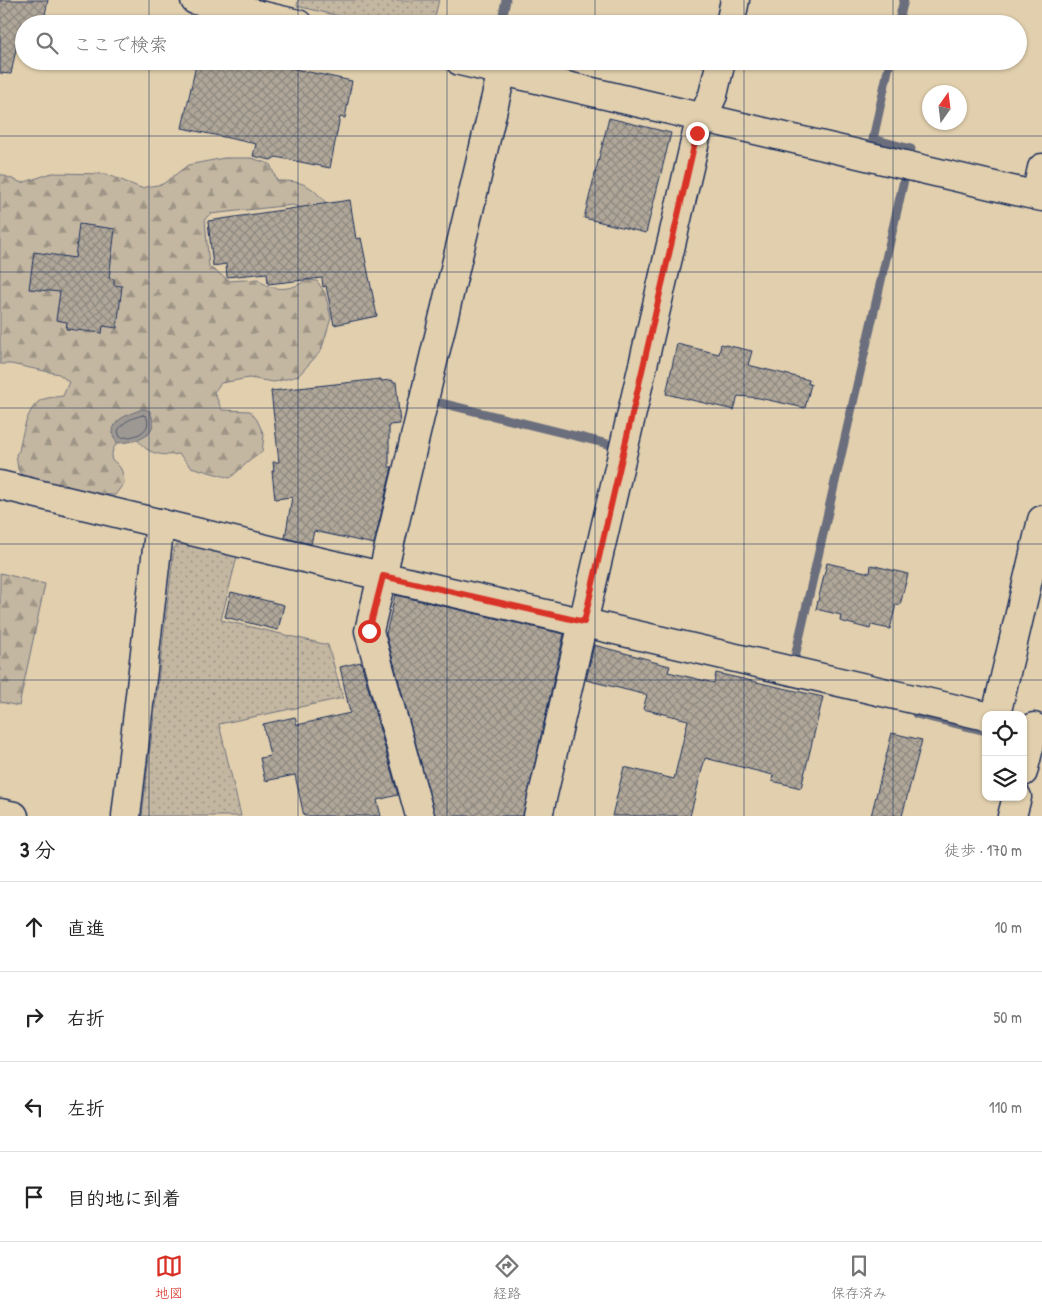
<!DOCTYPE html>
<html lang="ja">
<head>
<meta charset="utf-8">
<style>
  :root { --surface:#fff; --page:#f6f6f6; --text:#222; --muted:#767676; --line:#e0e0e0; --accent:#d93025 }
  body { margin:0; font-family:"Patrick Hand","Klee One",sans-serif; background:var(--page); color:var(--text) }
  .controls { position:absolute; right:15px; bottom:15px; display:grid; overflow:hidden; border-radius:10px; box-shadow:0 1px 4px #0004 }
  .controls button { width:45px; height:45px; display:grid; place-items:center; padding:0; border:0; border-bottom:1px solid var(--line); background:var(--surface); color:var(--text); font:25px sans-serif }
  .compass { position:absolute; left:922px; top:85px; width:45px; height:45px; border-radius:50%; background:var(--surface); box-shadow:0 1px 4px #0004; rotate:14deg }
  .stop { position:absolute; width:15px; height:15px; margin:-11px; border:4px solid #d93025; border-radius:50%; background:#fff }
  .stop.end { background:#d93025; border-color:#fff; box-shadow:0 1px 5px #0008 }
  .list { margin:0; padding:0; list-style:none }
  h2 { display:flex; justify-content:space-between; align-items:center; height:65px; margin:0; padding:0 20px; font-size:21px }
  h2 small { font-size:16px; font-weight:400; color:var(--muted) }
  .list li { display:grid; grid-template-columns:32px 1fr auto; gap:15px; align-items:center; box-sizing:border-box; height:90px; padding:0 20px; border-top:1px solid var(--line) }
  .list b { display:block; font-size:19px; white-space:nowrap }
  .list em { font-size:16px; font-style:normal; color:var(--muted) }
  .icon { flex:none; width:28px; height:28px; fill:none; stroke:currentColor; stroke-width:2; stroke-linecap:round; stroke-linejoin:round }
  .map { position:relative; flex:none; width:1042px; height:816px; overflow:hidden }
  .search { position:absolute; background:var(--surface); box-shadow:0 1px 4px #0004; left:15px; right:15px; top:15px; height:55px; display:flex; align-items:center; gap:12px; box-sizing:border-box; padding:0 18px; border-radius:28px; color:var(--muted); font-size:19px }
  .sheet { height:425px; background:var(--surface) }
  nav { display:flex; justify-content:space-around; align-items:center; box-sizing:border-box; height:70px; border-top:1px solid var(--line); background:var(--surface); font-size:14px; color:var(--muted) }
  nav a { display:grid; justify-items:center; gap:2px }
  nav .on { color:var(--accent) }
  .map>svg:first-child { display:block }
</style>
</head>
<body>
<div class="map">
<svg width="1042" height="816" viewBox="0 0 1042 816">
  <defs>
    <pattern id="grass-dots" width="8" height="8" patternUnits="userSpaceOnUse" patternTransform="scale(1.25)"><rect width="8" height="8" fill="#c4b7a1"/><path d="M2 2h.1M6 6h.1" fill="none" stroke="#9e9586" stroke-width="1.8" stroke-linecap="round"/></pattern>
    <pattern id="forest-firs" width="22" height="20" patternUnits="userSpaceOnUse" patternTransform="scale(1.25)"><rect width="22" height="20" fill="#c4b7a1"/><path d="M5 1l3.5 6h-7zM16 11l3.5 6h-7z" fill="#9e9586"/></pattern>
    <pattern id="building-cross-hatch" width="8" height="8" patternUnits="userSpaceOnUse" patternTransform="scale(1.25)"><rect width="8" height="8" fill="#b0a799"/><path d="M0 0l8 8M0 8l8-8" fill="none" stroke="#8e8880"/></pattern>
  </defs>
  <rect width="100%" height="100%" fill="#e1cfad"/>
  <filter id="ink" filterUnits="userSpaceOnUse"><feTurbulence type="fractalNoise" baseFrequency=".02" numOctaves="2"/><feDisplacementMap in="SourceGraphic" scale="10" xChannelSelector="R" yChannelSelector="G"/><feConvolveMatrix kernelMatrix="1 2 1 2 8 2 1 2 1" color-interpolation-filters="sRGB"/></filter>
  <g filter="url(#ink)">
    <g fill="url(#grass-dots)" stroke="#707380">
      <path d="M298 0H439L433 24H372L297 6Z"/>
      <path d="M185 538 239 549 221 620 328 645 343 698 219 724 241 816H142L174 548Z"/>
    </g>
    <g fill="url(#forest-firs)" stroke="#707380">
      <path d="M224 158H251L270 164 277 181C303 181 310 184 327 204L305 229 299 207 292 205 210 214 205 219 209 267 230 281 258 279C271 292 292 291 306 280L317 281 325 293 331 318 321 351 298 376 274 382 249 378 221 383 214 392 222 410 250 411 257 420 264 435 262 452 248 462 230 478 191 467 179 454C163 456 148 455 138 440L149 434 113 436 117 443 113 449 111 459C121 466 123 471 124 483L115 495 85 494 24 479 18 469 16 454 19 451C22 436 27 404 44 399 50 397 57 397 63 396L69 382 59 374 11 364H0V174L22 183 52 173 106 174 141 188 163 184 188 165Z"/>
      <path d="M0 573 45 584 19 706 0 702Z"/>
    </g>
    <path fill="#9e9892" stroke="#6a6e7d" d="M143 409 150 411C161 436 138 442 117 443 104 422 126 415 143 409Z"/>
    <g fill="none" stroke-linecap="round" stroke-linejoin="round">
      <path stroke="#4f5973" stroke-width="1" d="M143 415 146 416C154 432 132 439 120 437L118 431C123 421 132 418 143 415Z"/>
      <g stroke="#6a6e7d" stroke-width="9">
        <path d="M501 24 506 0"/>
        <path d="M898 24 904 0"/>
        <path d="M890 61 873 139 911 149"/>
        <path d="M433 401 608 444"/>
        <path d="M794 661 904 180"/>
        <path d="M916 714 986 731"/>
      </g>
    </g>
    <g fill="url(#building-cross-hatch)" stroke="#1b2f5e">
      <path d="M0 0H48L43 24H21L11 74 0 73Z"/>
      <path d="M197 61H272L271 64 352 81 345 118 340 117 330 168 276 157 271 160 253 156 256 144 182 128Z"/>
      <path d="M609 118 671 133 646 233 584 218Z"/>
      <path d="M350 200 356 239 361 238 377 316 334 325 326 286 323 287 322 278 268 284 267 273 227 277 226 264 213 266 208 221Z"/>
      <path d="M79 224 115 229 109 278 114 279V285L122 286 117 328 103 326 102 333 66 329 67 322 56 320 60 292 29 289 34 252 75 258Z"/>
      <path d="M677 344 719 354 721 344 752 351 748 365 809 380 808 384H811L805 408 759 398 738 396 734 410 666 394Z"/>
      <path d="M381 379V381L392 380 393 382H396L400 424 389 425V467H392L374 544 314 531 311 544 285 538 292 497 275 499 272 471H274L273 462H279L271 391Z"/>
      <path d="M827 563 870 573 871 565 908 574 900 605 896 604 890 629 871 625 870 629 840 621 841 615 816 609Z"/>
      <path d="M231 592 284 605 278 630 225 617Z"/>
      <path d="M395 595 564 634 523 816H435L386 634Z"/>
      <path d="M594 645 651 660 650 661 670 666 668 672 714 683 716 673 823 697 801 788 772 781 773 775 705 758 690 816H612L624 767 674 779 688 720 643 709 647 695 586 680Z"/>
      <path d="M361 662 398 795 377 800 381 816H304L295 775 265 781 260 758 270 756 263 724 295 717 297 725 350 713 340 667Z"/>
      <path d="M892 733 922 740 902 816H871Z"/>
    </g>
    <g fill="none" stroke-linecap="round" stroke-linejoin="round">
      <g stroke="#1b2f5e" stroke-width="31">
        <g id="street">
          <path d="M195 0 298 24"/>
          <path d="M460 61 1042 197"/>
          <path d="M1036 195 1042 168"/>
          <path d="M0 485 291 555 986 716"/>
          <path d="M996 715 1042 520"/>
          <path d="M1023 772 1034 727"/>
          <path d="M0 813 14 816"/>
          <path d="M126 816 160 523"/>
          <path d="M420 816 369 631 502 71"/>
          <path d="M538 816 697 133 703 117"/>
          <path d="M1012 816 1017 797"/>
        </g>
      </g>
      <g stroke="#1b2f5e" stroke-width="31">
        <g id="secondary">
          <path d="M730 24 735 0"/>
          <path d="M703 117 713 95 721 61"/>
        </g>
      </g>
      <use href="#street" stroke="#e1cfad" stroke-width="28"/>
      <use href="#secondary" stroke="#e1cfad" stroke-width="28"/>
    </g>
  </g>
  <g fill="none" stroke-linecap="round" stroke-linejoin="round" filter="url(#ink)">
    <path stroke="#d93025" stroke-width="6" d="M369 631 383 576 584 622 697 133"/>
  </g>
  <path fill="none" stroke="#1b2f5e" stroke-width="1" stroke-opacity="0.55" d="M149 0V24M298 0V24M447 0V24M595 0V24M744 0V24M893 0V24M149 61V816M298 61V816M447 61V816M595 61V816M744 61V816M893 61V816M0 136H1042M0 272H1042M0 408H1042M0 544H1042M0 680H1042"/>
</svg>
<div class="controls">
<button><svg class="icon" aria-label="locate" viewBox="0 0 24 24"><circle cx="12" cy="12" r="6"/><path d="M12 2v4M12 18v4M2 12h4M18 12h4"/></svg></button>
<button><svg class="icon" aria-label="layers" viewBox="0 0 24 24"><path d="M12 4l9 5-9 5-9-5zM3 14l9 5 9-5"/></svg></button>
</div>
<svg class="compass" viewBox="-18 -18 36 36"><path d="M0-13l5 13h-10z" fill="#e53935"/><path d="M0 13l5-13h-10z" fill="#767676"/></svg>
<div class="stop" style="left:369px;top:631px"></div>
<div class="stop end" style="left:697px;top:133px"></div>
<div class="search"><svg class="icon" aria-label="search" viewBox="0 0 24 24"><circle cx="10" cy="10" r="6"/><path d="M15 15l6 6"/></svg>ここで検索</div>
</div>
<section class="sheet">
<h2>3 分<small>徒歩 · 170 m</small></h2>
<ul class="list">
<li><svg class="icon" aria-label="ahead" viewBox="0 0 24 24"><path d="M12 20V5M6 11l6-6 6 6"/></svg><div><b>直進</b></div><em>10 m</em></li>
<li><svg class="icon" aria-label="right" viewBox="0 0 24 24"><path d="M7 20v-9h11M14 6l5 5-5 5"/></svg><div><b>右折</b></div><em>50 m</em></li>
<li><svg class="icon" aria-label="left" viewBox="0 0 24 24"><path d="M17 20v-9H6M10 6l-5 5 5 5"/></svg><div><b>左折</b></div><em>110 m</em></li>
<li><svg class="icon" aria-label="arrive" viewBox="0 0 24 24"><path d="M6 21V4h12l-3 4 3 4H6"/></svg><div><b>目的地に到着</b></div></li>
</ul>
</section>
<nav>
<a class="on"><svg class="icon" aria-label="map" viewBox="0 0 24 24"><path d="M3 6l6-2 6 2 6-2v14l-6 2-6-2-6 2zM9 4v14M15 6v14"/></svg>地図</a>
<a><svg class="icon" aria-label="directions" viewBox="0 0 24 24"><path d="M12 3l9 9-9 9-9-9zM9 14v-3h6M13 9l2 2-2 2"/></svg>経路</a>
<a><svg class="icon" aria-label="saved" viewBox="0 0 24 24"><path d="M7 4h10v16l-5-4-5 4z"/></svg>保存済み</a>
</nav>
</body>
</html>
